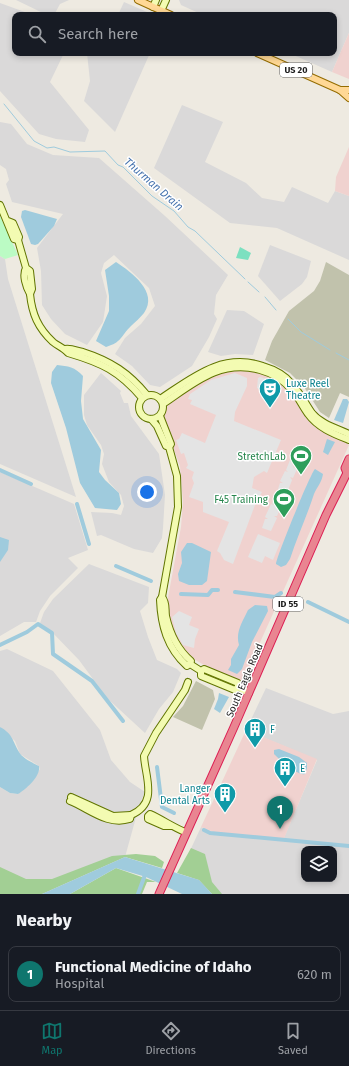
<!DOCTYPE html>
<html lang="en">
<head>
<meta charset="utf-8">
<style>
  :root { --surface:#171b24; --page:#242831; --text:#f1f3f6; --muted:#9ea1a6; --line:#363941; --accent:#0f766e }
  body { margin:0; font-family:"Fira Sans",sans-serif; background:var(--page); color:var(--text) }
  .controls { position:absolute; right:12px; bottom:12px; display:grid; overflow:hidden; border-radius:8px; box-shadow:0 2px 6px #0003 }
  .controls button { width:36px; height:36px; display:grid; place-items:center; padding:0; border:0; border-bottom:1px solid var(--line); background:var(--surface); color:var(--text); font:20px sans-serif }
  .you { position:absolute; left:147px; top:492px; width:14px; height:14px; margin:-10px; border:3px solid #fff; border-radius:50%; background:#1a73e8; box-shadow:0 0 0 6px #1a73e833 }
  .badge { display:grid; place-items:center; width:26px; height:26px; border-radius:50%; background:var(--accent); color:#fff; font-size:13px; font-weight:700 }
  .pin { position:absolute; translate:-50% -33px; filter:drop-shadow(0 1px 2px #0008) }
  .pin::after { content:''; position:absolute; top:21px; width:14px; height:12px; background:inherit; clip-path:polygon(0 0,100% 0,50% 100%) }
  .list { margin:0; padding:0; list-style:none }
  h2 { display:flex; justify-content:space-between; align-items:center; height:52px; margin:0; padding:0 16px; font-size:17px }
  h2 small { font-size:13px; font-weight:400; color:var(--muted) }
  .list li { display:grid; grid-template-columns:26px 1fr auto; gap:12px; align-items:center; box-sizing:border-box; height:56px; margin:0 8px 8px; padding:0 8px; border:1px solid var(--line); border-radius:8px }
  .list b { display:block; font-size:15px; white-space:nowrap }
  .list p { margin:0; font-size:13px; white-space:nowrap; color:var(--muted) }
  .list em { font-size:13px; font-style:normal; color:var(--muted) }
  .icon { flex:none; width:22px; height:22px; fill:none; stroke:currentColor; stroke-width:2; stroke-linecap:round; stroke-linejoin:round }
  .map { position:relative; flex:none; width:349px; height:894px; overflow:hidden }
  .search { position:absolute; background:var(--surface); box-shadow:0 2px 6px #0003; left:12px; right:12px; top:12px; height:44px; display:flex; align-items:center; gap:10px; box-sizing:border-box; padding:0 14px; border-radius:8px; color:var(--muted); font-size:15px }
  .sheet { height:116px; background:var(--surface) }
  nav { display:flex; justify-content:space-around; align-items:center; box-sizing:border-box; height:56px; border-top:1px solid var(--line); background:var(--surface); font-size:11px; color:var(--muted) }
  nav a { display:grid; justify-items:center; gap:2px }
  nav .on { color:var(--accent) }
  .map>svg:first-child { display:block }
</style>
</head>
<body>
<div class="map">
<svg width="349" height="894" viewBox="0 0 349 894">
  <rect width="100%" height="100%" fill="#eeeae1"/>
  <g fill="#dad9d9" fill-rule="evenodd">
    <path d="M16 0H69L60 4 54 15H47Z"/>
    <path d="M179 0H349V33L332 72 289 53H334V15H203L181 5Z"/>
    <path d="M124 2 154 15H118Z"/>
    <path d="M0 3 33 15H15V53H64L50 82 89 130 85 142 56 139 39 134 0 91Z"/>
    <path d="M87 53H150L115 132 84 101 90 81Z"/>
    <path d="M182 105 223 122 205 162 246 183 262 198 284 202 292 187 328 203 335 191 349 196V260L277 228 230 223 154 168Z"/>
    <path d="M0 122 11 124 27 144 53 155 99 158 165 216 228 275 216 295 214 314 217 319 209 337 192 366 160 387 150 385 132 366 115 354 125 338 141 324 155 306 149 288 114 255 104 263 101 273 107 296 103 322 87 345 65 334 51 319 42 305 41 271 37 248 63 214 12 202 6 184 9 180 6 169 0 165Z"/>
    <path d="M270 245 311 261 307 277 302 284 280 301 258 276Z"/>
    <path d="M0 256 5 259 8 279 76 497 0 464Z"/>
    <path d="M227 310 244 311 264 324 253 355 235 354 221 356 208 352Z"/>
    <path d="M101 373 121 391 120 393 124 403H128L131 416 159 454 165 495 163 528 162 538 153 553 134 549 101 535 97 536 91 512 112 513 121 515 124 506 121 495 109 482 102 464 104 454 101 445 87 425 84 415V395Z"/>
    <path d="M0 472 74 504 88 550 68 558 78 568 50 596 40 611 36 622H24L0 636Z"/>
    <path d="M89 564 149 587 148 603 140 611 148 637 157 660 177 669 181 673 173 692 159 709 145 733 107 698 79 660 51 631 40 623 44 612 53 599Z"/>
    <path d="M7 649 53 671 100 730 111 760 130 782 145 792 140 803 125 857 42 894H0V787L10 793 18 794 32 782 40 769 39 766 20 754 15 741 0 727V651Z"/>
    <path d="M266 688 333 714 349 711V894H213L181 870 201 827 221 835 283 840 317 760 246 730ZM304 849H334V879H304Z"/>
  </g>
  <g fill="#f0d2cf">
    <path d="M349 33V79L332 72Z"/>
    <path d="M349 147V196L335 191 336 177Z"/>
    <path d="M229 369 252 370 273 377 349 445 244 678 240 681 204 665 187 655 179 646 169 621 167 603 181 527 183 502 180 466 162 418 163 413 169 401 207 377Z"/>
    <path d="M246 730 317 759 283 841 221 835 201 827Z"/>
  </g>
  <g fill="#c1c2ac">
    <path d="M326 262 349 275V397L340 393 329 418 320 412 304 387 290 373 265 360 272 341 289 311 314 291 320 281Z"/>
    <path d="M196 681 213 690 214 695 215 699 202 730 173 717 183 706Z"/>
  </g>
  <g fill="#a2cf94">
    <path d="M191 848 205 854 212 882 222 894H212L199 880 177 873Z"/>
    <path d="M136 854 155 856 164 862 162 868 125 857 42 894H0V867L26 879H52L112 856Z"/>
    <path d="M116 868 156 882H147L142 894H70Z"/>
  </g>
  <path fill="#bbfbc4" d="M0 216 18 255 5 259 0 256Z"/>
  <path fill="#7ce0c0" d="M240 247 251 253 248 260 236 258Z"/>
  <g fill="#e4e4e4">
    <path d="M235 373 247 378V386L235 412 234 421 281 440 267 473 264 471 254 477 252 488 262 492 255 505 233 564 224 560 220 553 217 551 229 522 203 512V502L189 497 194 483 192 478 194 472 186 468 188 465 184 453 181 454 176 440 179 439 182 433 205 443 216 415 190 404 192 400 188 399 190 394 211 380Z"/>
    <path d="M260 377 270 380 269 383 274 385 270 394 257 388 258 378Z"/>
    <path d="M290 460 294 468 297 469 293 478 290 477 292 480 287 493 278 489 280 483H283L280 481 285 471 288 472 286 470Z"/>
    <path d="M275 496 284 500 277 516H274L277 518 271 531 262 528 265 519H268L265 517 271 504 274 505 272 503Z"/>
    <path d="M258 534 280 543 273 560 265 556 262 563 248 557Z"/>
    <path d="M179 611 192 617 189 625 199 629 195 639 194 648 183 645 176 633 172 617Z"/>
  </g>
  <g fill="#9fcbdd">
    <path d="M25 210 57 219 54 226 38 244 35 245 31 244 21 217 22 211Z"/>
    <path d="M116 262C131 272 159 292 144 313 140 318 135 322 131 326 120 337 122 342 106 347L96 341 109 311V296L105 270Z"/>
    <path d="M57 365C68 366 75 367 83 376L81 401 83 419 101 450 99 472 105 480 119 493 121 504 117 510 95 508 80 483 66 428 51 383 52 372Z"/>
    <path d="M343 399H347L349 402 343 423 334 420Z"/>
    <path d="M327 439 335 442 328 455 323 452Z"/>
    <path d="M315 469 323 474C322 482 317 487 314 494 307 516 297 537 290 559L286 565 281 567 276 564C276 558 311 472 315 469Z"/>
    <path d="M0 537 9 540 8 550 0 562Z"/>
    <path d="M187 543H192L211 552 207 581 202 585H189L179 581 178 574 182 563 181 552Z"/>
    <path d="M255 605 267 606 268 611 252 642 242 669 237 674 228 670 231 665V659L239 645C235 632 243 621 248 610Z"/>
    <path d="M219 693 229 697 220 713 214 709 218 699Z"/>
    <path d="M0 727C13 734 12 740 19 752 22 758 33 763 39 766 41 776 26 789 18 794L10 793 0 787Z"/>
    <path d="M279 749 299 757 307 763V768L305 774C297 776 280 760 274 754V750Z"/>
    <path d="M125 857 199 880 212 894H182L146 877 116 868 70 894H42Z"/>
  </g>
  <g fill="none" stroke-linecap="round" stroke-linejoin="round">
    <g stroke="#9fcbdd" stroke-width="1">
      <path d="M4 104 34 141 47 148 54 147 70 152 105 151 118 165 123 167 152 196 174 211 188 227 195 231 245 279"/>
      <path d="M248 282 259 292"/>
      <path d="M265 297 276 310"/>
      <path d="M288 319 301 332 330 350"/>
      <path d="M336 353 349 360"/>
    </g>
    <g stroke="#9fcbdd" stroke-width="4">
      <path d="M0 470 31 484"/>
      <path d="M77 504 89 544"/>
      <path d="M116 566 151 581"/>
      <path d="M235 592 275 597 281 593"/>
      <path d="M181 594 208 595 212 590H218"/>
      <path d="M308 602 349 622"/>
      <path d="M0 645 27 632 38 624 52 633 53 654 92 681 123 721"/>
      <path d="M157 767 162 807 174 813"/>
      <path d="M204 830 210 833 349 846"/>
      <path d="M138 894 146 872"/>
    </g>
    <g stroke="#617501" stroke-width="8">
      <g id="secondary">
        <path d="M153 7 156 0"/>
        <path d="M161 11 166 0"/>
        <path d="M0 205 14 239 18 240 19 237 13 223 8 221"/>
        <path d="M18 240 26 268C22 275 26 287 30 294L32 289 30 271 26 268"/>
        <path d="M30 294C32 314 38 328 53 342 58 346 64 348 68 353 102 363 119 371 142 398"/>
        <path d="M65 349C72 348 77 351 83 352 111 361 129 373 147 395"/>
        <circle cx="151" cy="407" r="12"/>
        <path d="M160 399C192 378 222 352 263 366 273 369 284 374 291 383 300 392 305 403 312 413 321 424 336 428 349 434"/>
        <path d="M163 404C194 383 220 359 260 370 271 373 283 380 291 389 298 396 302 406 308 414 318 428 334 434 349 440"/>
        <path d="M160 416 171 444 169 447"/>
        <path d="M151 419 157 426 166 446 169 447 177 476 178 507 162 597 160 600C161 625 167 648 187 666L190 664 201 671 204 669 238 683V687L249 693"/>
        <path d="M162 597C167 603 165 609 166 616 170 634 177 649 191 661L190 664"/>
        <path d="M201 671V676L235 690 238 687"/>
        <path d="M70 801C90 809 107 826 130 819L131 815 113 816 71 797"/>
        <path d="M131 815C159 803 145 777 144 756L156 733 185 690 188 682"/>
        <path d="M171 826H164L148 819V816L150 814C163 820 173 827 185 832"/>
      </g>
    </g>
    <g stroke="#946c00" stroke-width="8">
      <g id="primary">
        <path d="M138 0 171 15"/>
        <path d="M257 53 340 90 349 98"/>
        <path d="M340 90H349"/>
      </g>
    </g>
    <g stroke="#dc1e53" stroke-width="9">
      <g id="highway">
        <path d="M347 473 345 468 349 459"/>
        <path d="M159 894 234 727 326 515 347 473 349 471"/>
      </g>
    </g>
    <use href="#secondary" stroke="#f3fbb2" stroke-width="6"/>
    <use href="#primary" stroke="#ffd895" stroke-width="6"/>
    <use href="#highway" stroke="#e98591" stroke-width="7"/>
  </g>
  <defs>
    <g id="theatre-pin" transform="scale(1.15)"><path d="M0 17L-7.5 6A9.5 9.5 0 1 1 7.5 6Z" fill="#0f9aa8" stroke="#fff"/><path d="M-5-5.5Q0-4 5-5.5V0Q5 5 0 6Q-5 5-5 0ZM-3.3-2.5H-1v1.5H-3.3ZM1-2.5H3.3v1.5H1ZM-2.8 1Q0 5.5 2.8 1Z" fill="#fff"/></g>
    <g id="stadium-pin" transform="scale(1.15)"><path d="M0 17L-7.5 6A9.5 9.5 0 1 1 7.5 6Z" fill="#2e9e5b" stroke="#fff"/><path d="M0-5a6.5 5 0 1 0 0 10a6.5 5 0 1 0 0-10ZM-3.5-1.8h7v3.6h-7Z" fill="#fff"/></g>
    <g id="building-pin" transform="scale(1.15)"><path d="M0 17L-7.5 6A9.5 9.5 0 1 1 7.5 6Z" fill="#0f9aa8" stroke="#fff"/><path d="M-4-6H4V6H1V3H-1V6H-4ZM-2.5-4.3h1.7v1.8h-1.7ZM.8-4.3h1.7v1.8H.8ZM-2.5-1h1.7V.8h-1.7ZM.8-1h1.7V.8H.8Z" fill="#fff"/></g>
  </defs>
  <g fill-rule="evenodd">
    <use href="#theatre-pin" x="270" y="389"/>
    <use href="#stadium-pin" x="301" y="456"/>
    <use href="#stadium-pin" x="284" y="499"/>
    <use href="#building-pin" x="255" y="729"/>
    <use href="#building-pin" x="285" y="768"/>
    <use href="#building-pin" x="225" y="794"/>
  </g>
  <g text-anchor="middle" stroke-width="3" stroke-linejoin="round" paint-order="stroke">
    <g fill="#fff" stroke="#606060" stroke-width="1">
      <rect x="280" y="63" width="32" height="14" rx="3"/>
      <rect x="273" y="597" width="30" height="14" rx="3"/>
    </g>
    <g font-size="9" font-weight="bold" fill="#1c1c1c">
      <text x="296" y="73">US 20</text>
      <text x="288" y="607">ID 55</text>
    </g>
    <g font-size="10" fill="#0d838f" stroke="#fff" text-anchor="start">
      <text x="286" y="387">Luxe Reel<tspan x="286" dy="12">Theatre</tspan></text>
      <text x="270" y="733">F</text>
      <text x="300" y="772">E</text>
      <text x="210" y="792" text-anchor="end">Langer<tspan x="210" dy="12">Dental Arts</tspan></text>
    </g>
    <g font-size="10" fill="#27864d" stroke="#fff" text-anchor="end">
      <text x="286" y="460">StretchLab</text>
      <text x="268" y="503">F45 Training</text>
    </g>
    <g font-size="10" fill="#1c1c1c" stroke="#fff">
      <text transform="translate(244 680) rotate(-67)" y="4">South Eagle Road</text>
    </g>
    <g font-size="11" font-style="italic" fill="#4673ae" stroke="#fff">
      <text transform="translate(154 184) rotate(41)" y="4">Thurman Drain</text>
    </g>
  </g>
</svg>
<div class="controls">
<button><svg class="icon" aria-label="layers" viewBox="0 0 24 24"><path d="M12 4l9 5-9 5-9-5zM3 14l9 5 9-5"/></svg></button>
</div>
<div class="you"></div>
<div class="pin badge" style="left:280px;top:829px">1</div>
<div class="search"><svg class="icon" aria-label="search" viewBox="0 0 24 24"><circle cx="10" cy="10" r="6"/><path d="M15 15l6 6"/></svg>Search here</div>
</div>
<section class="sheet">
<h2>Nearby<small></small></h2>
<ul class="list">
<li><span class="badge">1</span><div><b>Functional Medicine of Idaho</b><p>Hospital</p></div><em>620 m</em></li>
</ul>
</section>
<nav>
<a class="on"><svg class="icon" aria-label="map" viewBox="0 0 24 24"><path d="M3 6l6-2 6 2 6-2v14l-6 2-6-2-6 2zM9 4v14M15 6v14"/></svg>Map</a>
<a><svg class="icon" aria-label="directions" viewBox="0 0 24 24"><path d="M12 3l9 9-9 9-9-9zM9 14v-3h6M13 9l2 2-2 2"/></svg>Directions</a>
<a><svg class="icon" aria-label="saved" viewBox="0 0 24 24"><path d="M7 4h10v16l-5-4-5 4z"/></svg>Saved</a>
</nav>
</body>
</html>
